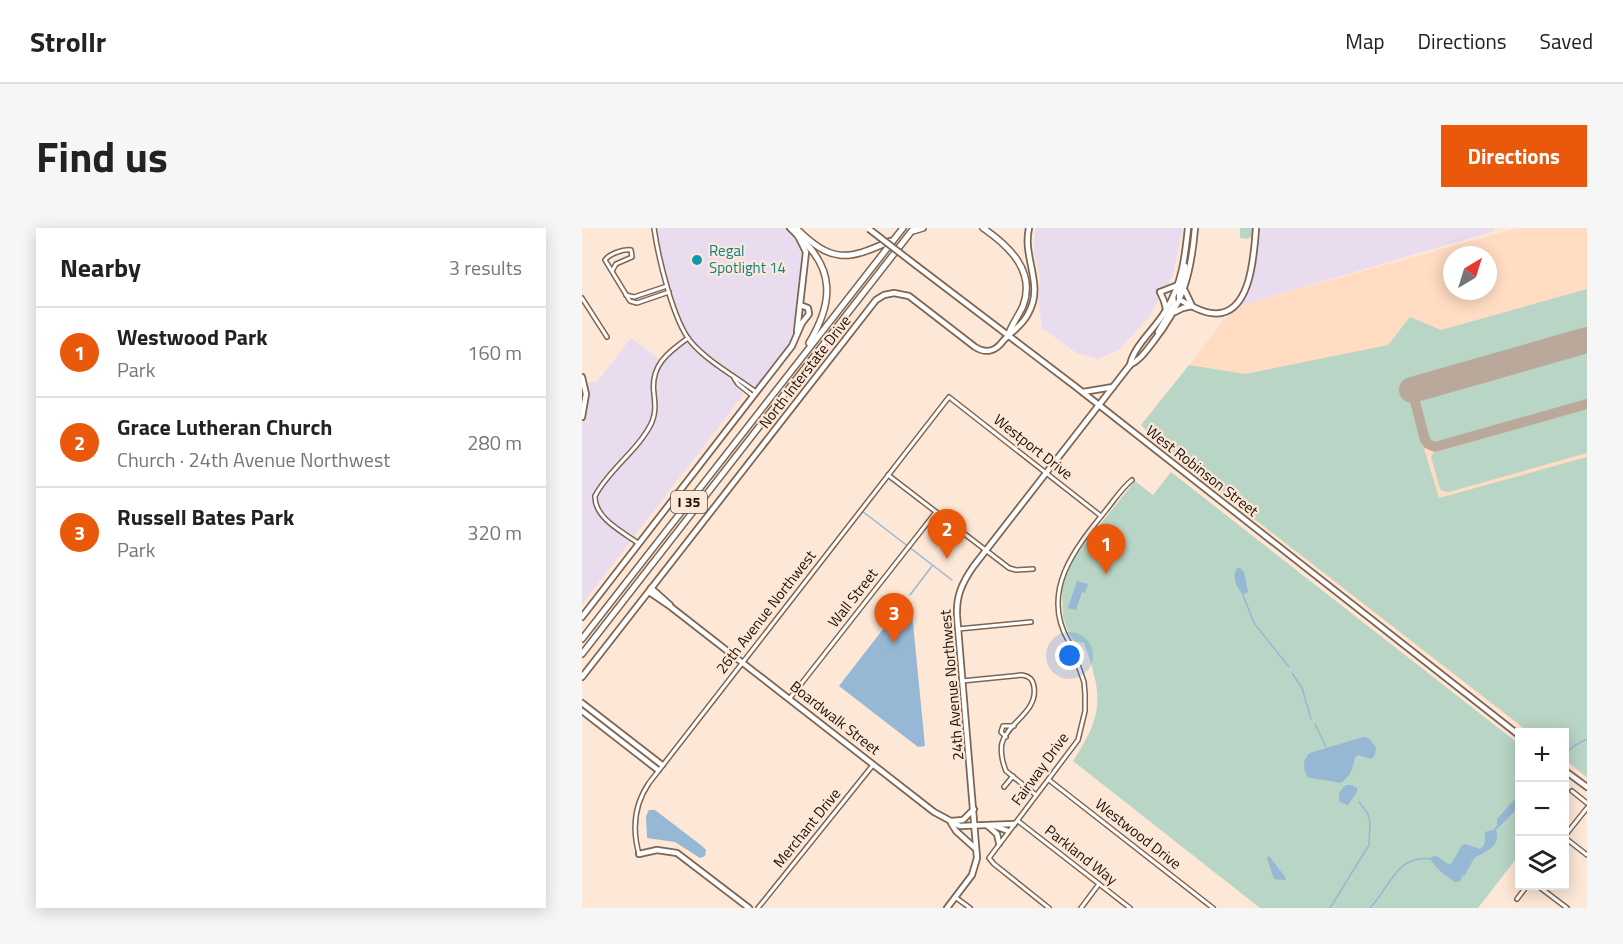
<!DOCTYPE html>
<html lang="en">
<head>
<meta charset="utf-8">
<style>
  :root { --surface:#fff; --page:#f6f6f6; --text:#222; --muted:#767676; --line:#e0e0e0; --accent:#ea580c }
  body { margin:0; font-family:"Titillium Web",sans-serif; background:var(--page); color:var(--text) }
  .controls { position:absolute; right:18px; bottom:18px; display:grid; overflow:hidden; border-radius:0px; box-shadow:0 3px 15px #0003 }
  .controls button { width:54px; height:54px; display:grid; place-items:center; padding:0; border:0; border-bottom:2px solid var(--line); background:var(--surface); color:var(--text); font:30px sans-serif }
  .compass { position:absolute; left:861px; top:18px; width:54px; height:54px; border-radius:50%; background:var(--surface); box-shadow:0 3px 15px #0003; rotate:38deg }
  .you { position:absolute; left:488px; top:428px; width:21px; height:21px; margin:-15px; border:4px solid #fff; border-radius:50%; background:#1a73e8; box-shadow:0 0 0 9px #1a73e833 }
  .badge { display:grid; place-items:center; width:39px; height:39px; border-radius:50%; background:var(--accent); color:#fff; font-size:20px; font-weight:700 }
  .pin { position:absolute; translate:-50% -50px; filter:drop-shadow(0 2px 3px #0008) }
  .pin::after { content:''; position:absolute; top:32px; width:21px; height:18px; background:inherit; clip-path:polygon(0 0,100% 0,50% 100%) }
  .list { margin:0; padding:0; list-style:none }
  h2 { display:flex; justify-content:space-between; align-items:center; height:78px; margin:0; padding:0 24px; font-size:26px }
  h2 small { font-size:20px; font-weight:400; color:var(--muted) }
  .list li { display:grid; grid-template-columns:39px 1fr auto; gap:18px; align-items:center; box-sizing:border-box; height:90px; padding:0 24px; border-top:2px solid var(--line) }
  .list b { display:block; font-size:22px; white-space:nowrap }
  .list p { margin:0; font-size:20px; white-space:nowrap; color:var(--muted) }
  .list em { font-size:20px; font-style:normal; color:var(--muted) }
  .icon { flex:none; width:33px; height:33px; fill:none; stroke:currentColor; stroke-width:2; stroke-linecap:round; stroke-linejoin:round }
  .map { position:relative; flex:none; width:1005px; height:680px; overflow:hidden; border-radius:0px }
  header { display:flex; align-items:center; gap:36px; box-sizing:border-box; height:84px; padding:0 30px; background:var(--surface); border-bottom:2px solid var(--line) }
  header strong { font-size:28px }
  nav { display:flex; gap:33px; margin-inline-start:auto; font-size:21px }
  .intro { display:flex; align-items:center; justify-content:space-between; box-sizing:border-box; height:144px; padding:0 36px }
  h1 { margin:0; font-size:42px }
  .button { padding:15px 27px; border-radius:0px; background:var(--accent); color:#fff; font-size:21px; font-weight:700 }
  main { display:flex; gap:36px; padding:0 36px }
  aside { flex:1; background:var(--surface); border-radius:0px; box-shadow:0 3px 15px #0003 }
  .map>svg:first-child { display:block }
</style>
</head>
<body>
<header>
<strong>Strollr</strong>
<nav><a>Map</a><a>Directions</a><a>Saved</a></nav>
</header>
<div class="intro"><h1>Find us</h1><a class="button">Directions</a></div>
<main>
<aside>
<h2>Nearby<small>3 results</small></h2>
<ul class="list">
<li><span class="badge">1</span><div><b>Westwood Park</b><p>Park</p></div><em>160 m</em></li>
<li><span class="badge">2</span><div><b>Grace Lutheran Church</b><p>Church · 24th Avenue Northwest</p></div><em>280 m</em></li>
<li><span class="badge">3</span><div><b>Russell Bates Park</b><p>Park</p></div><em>320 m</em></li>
</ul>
</aside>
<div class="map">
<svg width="1005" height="680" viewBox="0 0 1005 680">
  <rect width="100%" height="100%" fill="#fde7d6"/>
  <g fill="#eadcef">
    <path d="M74 0H205L219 13 223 27 212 113 175 162 135 134 113 117 105 106 98 91 82 41Z"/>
    <path d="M453 0H601L591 47 567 89 537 122 516 131 495 125 460 100 456 71 458 48 452 26Z"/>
    <path d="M678 0H911L912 3 660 77H658L663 68 669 47Z"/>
    <path d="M49 110 80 133 105 114 138 141 162 166 0 376V197L6 176V155L15 154Z"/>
  </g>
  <path fill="#ffdcc2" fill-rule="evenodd" d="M935 0H1005V551L983 533 982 505 945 504 609 243 560 199 641 93 660 77ZM870 27H906V63H870Z"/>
  <g fill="#b9d5c5">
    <path d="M658 0H671L670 8 666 11 658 10Z"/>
    <path d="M1005 61V104L820 156 824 172 827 171 857 270 1005 229V549L983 532 982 505 947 504 608 241 583 221 559 197 607 137 663 146 806 117 828 89 859 102Z"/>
    <path d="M1001 122H1005V173L856 215H850L846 211 837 177 842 167Z"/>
    <path d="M1005 180V225L867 264 860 263 858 261 849 229 851 225Z"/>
    <path d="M589 244 937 516V627L896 680H678L491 533C522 486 521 468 502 415L492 413 486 404 481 388 480 356 492 329 553 253 571 267Z"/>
  </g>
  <g fill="#96b8d4">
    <path d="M655 340H658L662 344 666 364 661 367C655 359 649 350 655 340Z"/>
    <path d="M495 353 506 356 503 365 500 364 494 382 486 380Z"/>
    <path d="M322 374 329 375 343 518 336 519 257 458Z"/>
    <path d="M781 509 786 510 794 519 793 527 789 531 776 527 773 530C769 543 771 545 759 555 755 554 727 550 725 549 721 539 720 532 728 525Z"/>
    <path d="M764 557H769L775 560V564L766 577 758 574C755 567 758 562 764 557Z"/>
    <path d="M937 566V579L914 602C920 619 902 624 890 631L878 653 873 654C864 648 852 639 848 630 855 625 860 632 866 636L870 635 880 617 883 616 898 621C904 617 903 611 903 604L912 602 915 597V591Z"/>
    <path d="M67 582H73L120 618 124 622 123 628 118 630 93 614 65 610 64 588Z"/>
    <path d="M687 628 704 650 703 652 692 651 685 630Z"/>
  </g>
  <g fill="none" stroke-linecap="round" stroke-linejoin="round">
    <g stroke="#96b8d4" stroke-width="1.5">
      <path d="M280 283 370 352"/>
      <path d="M328 367 350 338"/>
      <path d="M661 367 672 395 707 439"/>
      <path d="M710 445 720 460 729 491"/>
      <path d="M733 496 744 519"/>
      <path d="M982 527 992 518 1005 511"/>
      <path d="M882 647 893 628"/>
      <path d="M748 680 787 617 788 594 786 586 777 574"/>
      <path d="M788 680C809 658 814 626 850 631"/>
    </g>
    <path stroke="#baa89a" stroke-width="10" d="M830 162 843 212 846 216 853 219 1005 176"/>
    <path stroke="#baa89a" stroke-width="26" d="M830 162 1005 112"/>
    <g stroke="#7d6552" stroke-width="6">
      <g id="street">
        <path d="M72 0C76 28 91 93 109 114 126 134 153 148 174 164"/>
        <path d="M30 43 34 36 50 29 49 22C41 21 27 26 23 32L48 73 55 75 87 64"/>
        <path d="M44 67 52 69 85 58"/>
        <path d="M0 70 25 109"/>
        <path d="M152 150 156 156 171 168"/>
        <path d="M306 247 427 340 434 342 451 341"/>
        <path d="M56 315C41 304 12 290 13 268 27 241 57 222 70 194 74 184 73 176 72 166 68 138 85 125 106 110"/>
        <path d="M376 401 449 394"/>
        <path d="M487 414C457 363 494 319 525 281 533 271 540 260 550 252"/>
        <path d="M380 453 440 447C447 448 451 451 452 459 456 484 426 494 420 515 418 524 421 536 424 543L454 567"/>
        <path d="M208 470 354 284"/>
        <path d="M424 509 419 504 421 498H432"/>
        <path d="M467 552 631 680"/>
        <path d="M422 559 431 548"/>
        <path d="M990 563 1005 575"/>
        <path d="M436 593 548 680"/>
        <path d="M982 609 1005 580"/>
        <path d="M982 609 1005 627"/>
        <path d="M57 626C50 601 52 577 67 555L367 169 519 288"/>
        <path d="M956 658 985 680"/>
        <path d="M373 669 388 680"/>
        <path d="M935 671 945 658"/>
        <path d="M176 680 291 537"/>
        <path d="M467 680 412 636 407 630 496 512 503 483V466L502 454 494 431V422"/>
        <path d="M499 680 517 656"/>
      </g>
    </g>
    <g stroke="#7d6552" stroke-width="8">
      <g id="secondary">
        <path d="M208 0 216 8 224 24 215 103"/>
        <path d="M335 38 494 159 938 508"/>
        <path d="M603 63 610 78"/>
        <path d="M578 64 582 73 584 81"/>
        <path d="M578 64 596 57"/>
        <path d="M598 72C608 77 618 84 629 85 669 91 672 27 674 0"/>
        <path d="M598 72C594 63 604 49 603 38"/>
        <path d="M593 84 601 80 610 78"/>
        <path d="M576 104 592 77 591 69"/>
        <path d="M548 137C552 117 574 100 584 82 600 56 603 29 606 0"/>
        <path d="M0 149 4 166 0 189"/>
        <path d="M501 164 531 159"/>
        <path d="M69 360 88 377"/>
        <path d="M67 364 89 379 352 584 378 598 432 596"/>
        <path d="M0 389 210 118 220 95 227 86 226 80 218 77"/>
        <path d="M0 449 294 72 302 67 312 65 327 68 393 119C404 126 414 123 421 113 430 103 440 98 446 86 463 57 440 30 447 0"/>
        <path d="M0 475 80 537"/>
        <path d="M0 483 76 542"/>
        <path d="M982 542 1005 559"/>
        <path d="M369 593 381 592 392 581"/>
        <path d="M369 595 374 603 394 621"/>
        <path d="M410 597 426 603"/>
        <path d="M406 598 415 606 417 615"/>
        <path d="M57 626 75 622 95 625 167 680"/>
        <path d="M365 680 390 647 395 630 375 388C374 368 380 355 391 339L548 137C558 132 564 123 571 114 601 76 609 47 613 0"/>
      </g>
    </g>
    <g stroke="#7d6552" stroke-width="8">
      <g id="highway">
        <path d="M214 0C249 35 265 33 308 13"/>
        <path d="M401 0C427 18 454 43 441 78 436 89 429 97 426 108"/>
        <path d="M331 3 341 0"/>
        <path d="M216 8C254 41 251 75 227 115"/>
        <path d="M0 411 321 0"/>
        <path d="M0 426 332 0"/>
      </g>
    </g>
    <use href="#street" stroke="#fff" stroke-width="3"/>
    <use href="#secondary" stroke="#fff" stroke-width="4.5"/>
    <use href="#highway" stroke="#fff" stroke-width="5"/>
    <g stroke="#7d6552" stroke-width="8" stroke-linecap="butt">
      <path id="secondary-bridge" d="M287 1 335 38"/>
    </g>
    <use href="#secondary-bridge" stroke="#fff" stroke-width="4.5"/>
  </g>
  <circle fill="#0f9aa8" stroke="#fde7d6" stroke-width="2" cx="115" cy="32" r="6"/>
  <g text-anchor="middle" stroke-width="4.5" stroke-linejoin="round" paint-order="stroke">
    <rect fill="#fde7d6" stroke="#5e5147" stroke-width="1.5" x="89" y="263" width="36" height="22" rx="4.5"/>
    <g font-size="14" font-weight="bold" fill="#1a110a">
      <text x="107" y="279">I 35</text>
    </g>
    <g font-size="15" fill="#0d838f" stroke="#fde7d6" text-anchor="start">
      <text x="127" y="28">Regal<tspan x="127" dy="17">Spotlight 14</tspan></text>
    </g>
    <g font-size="15" fill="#1a110a" stroke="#fde7d6">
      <text transform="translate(223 144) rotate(-52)" y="5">North Interstate Drive</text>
      <text transform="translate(451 219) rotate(38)" y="5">Westport Drive</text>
      <text transform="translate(620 243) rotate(38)" y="5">West Robinson Street</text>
      <text transform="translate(271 370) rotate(-52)" y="5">Wall Street</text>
      <text transform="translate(184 384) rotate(-52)" y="5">26th Avenue Northwest</text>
      <text transform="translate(370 457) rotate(-95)" y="5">24th Avenue Northwest</text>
      <text transform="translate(253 490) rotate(38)" y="5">Boardwalk Street</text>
      <text transform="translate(458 541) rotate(-54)" y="5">Fairway Drive</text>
      <text transform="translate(225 600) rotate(-51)" y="5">Merchant Drive</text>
      <text transform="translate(556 606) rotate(38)" y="5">Westwood Drive</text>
      <text transform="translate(499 627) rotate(38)" y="5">Parkland Way</text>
    </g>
  </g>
</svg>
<div class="controls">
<button>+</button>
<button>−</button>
<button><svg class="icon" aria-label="layers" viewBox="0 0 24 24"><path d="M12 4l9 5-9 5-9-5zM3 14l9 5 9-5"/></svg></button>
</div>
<svg class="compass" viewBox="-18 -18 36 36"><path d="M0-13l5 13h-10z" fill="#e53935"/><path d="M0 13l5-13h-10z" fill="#767676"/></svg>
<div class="you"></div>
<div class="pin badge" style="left:524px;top:346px">1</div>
<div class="pin badge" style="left:365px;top:331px">2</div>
<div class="pin badge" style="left:312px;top:415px">3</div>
</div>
</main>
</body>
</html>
